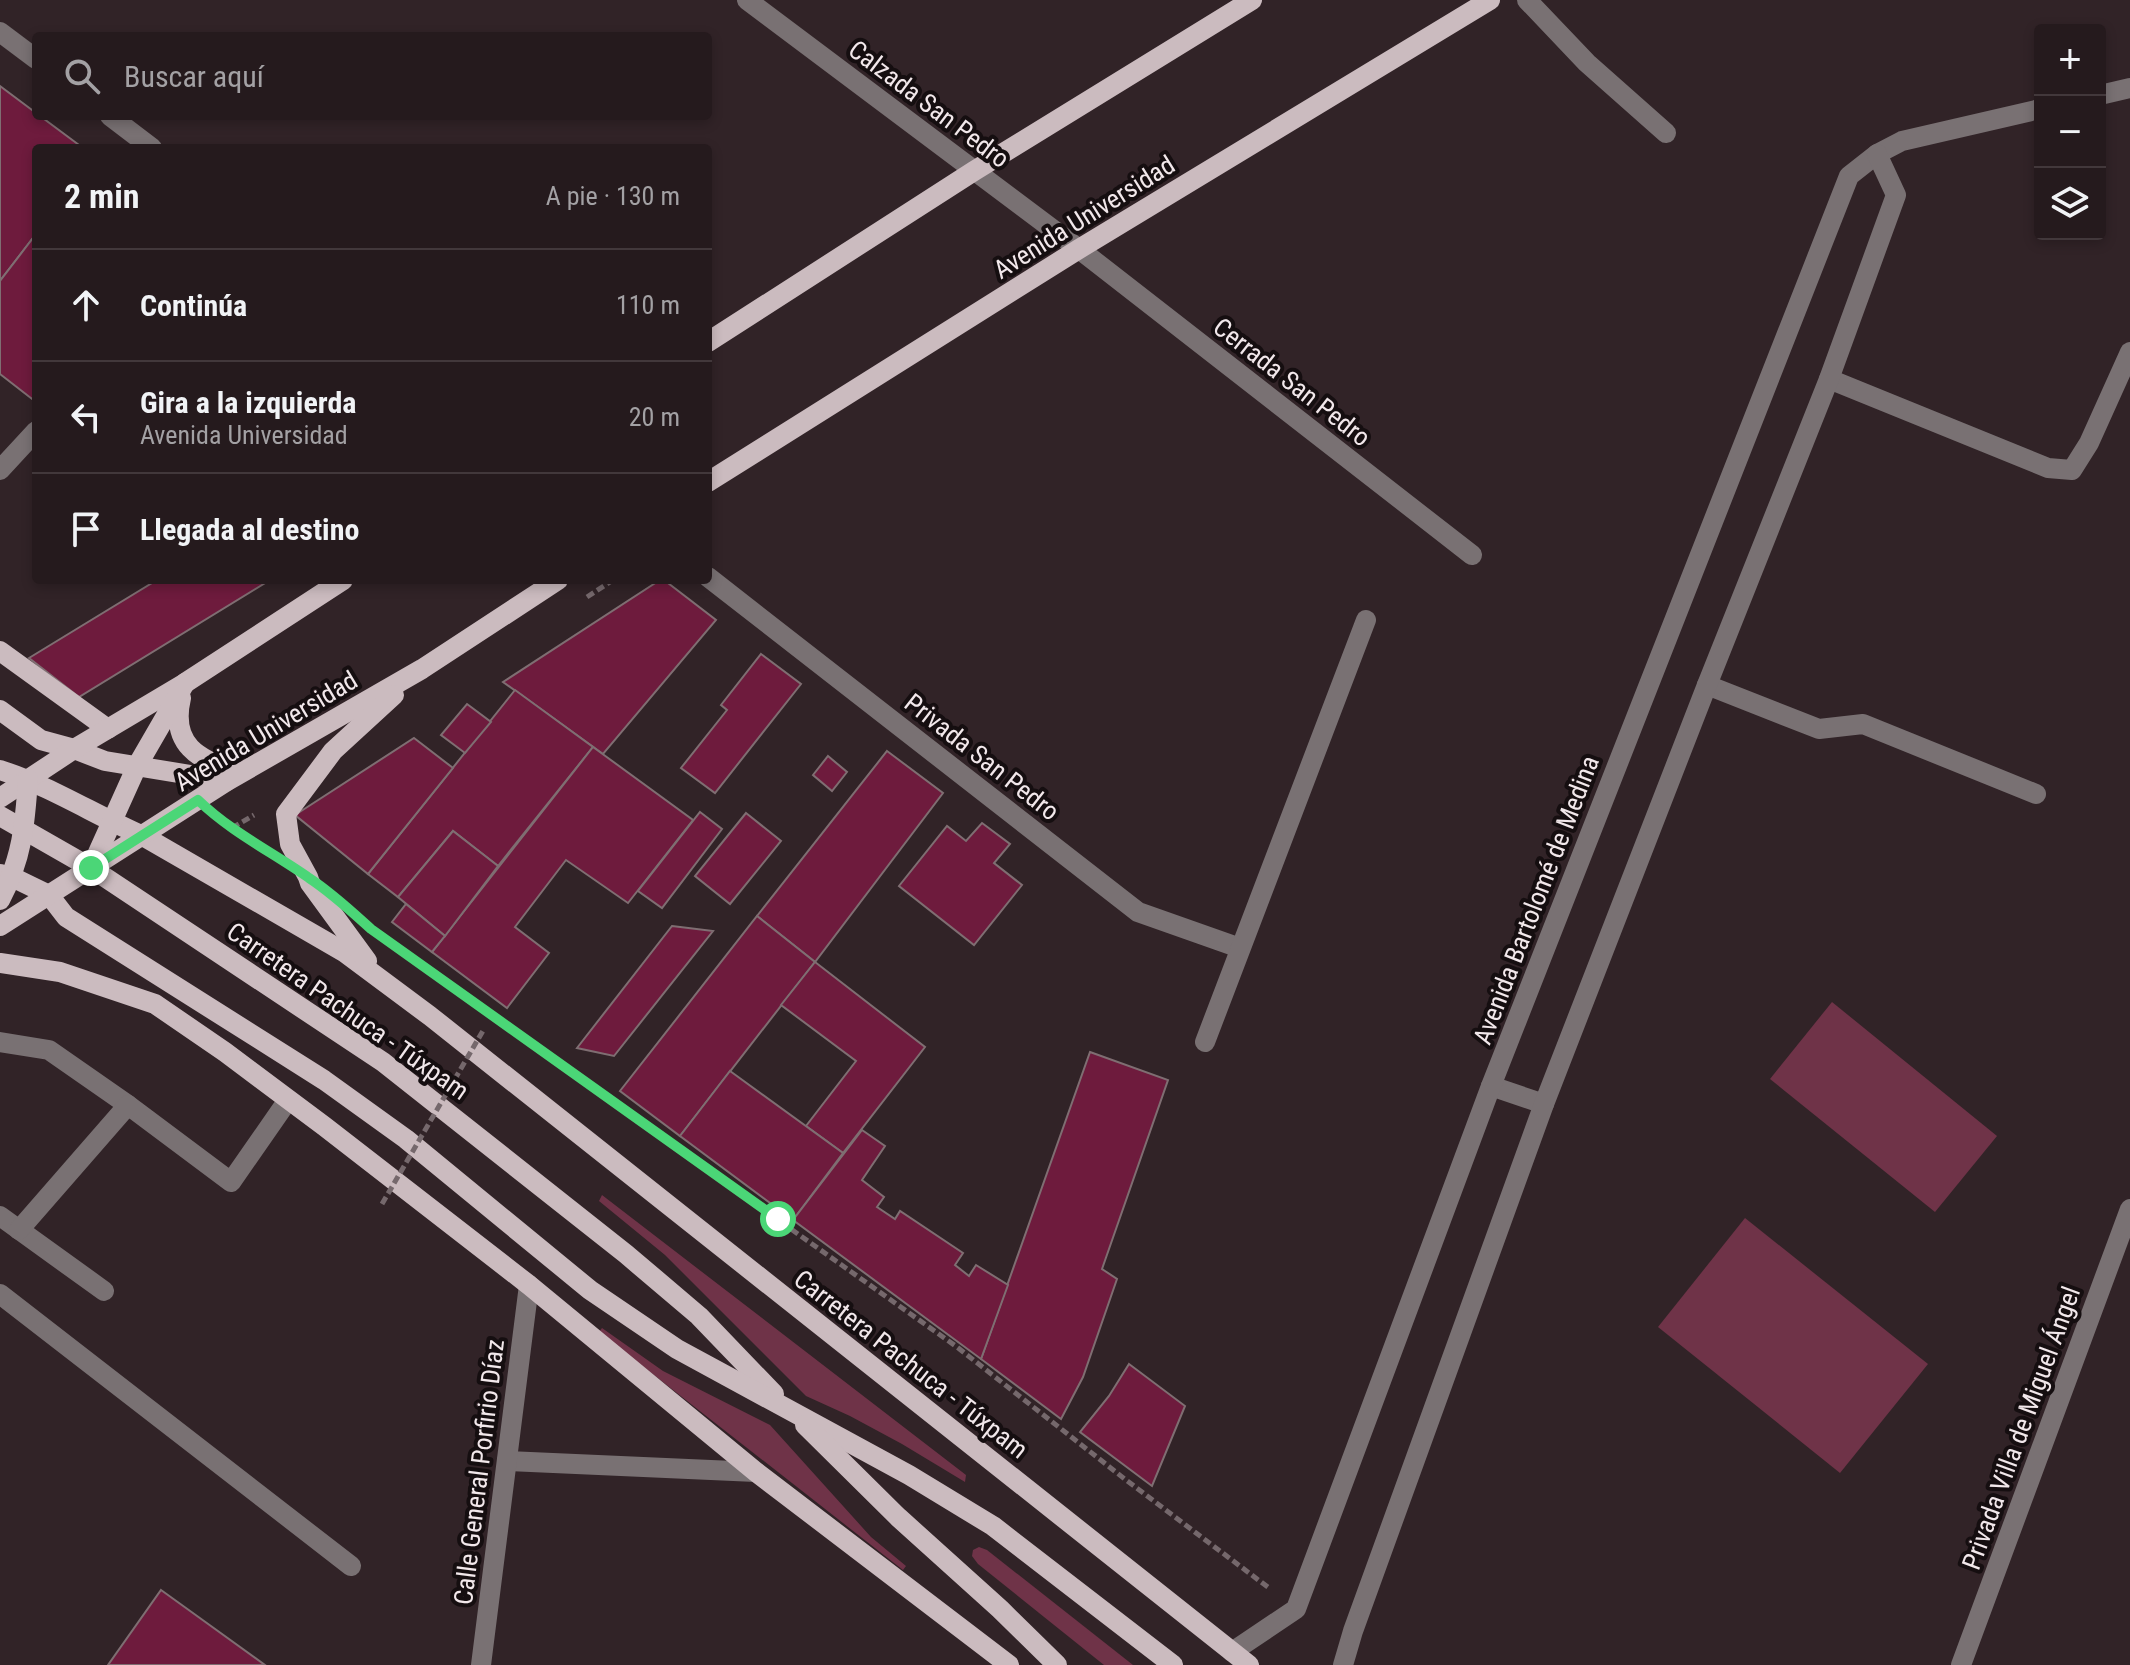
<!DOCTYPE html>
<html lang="es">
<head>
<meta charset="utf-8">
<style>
  :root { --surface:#251a1d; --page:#2d2326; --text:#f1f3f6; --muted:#a3a1a4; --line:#42383b }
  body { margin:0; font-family:"Roboto Condensed",sans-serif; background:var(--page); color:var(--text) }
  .controls { position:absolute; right:24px; top:24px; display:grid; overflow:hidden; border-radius:8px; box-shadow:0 4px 12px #0003 }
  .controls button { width:72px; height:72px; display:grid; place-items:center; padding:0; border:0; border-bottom:2px solid var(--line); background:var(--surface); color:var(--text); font:40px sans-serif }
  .stop { position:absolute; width:24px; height:24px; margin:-18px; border:6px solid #4bd677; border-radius:50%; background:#fff }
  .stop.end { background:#4bd677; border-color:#fff; box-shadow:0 2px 8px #0008 }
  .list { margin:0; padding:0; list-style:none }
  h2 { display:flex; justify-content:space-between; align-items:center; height:104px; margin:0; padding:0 32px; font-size:34px }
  h2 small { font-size:26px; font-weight:400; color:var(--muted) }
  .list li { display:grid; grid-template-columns:52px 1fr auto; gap:24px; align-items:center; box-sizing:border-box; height:112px; padding:0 32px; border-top:2px solid var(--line) }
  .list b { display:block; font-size:30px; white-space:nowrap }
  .list p { margin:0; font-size:26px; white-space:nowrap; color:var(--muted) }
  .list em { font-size:26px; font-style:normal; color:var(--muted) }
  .icon { flex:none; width:44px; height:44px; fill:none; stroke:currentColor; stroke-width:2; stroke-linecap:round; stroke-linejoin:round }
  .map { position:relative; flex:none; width:2130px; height:1665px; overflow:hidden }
  .search { position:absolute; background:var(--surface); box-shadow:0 4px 12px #0003; left:32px; top:32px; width:680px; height:88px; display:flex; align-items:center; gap:20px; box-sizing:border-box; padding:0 28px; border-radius:8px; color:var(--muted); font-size:30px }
  .panel { position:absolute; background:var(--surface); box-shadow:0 4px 12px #0003; left:32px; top:144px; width:680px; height:440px; border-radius:8px }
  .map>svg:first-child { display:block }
</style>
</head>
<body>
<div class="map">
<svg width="2130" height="1665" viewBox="0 0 2130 1665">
  <rect width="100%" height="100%" fill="#312327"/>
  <g fill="#6f3348">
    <path d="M1832 1002 1997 1136 1935 1212 1770 1079Z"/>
    <path d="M602 1195 966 1475 965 1482 902 1444 850 1416 806 1396 665 1255 599 1201Z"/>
    <path d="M1745 1218 1928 1364 1840 1473 1658 1327Z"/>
    <path d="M602 1328 663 1371 770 1425 871 1537 906 1566 903 1570 599 1332Z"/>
    <path d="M979 1547 987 1550 1133 1665H1104L978 1564 972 1556 973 1550Z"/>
  </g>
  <g fill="#6e1b3d" stroke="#7f6e72" stroke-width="2">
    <path d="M0 86 36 113V116H40L83 148H36V234L0 281Z"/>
    <path d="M36 234V402L0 374V281Z"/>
    <path d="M157 580H270L79 697 29 658Z"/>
    <path d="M660 580H664L716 620 603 754 503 682Z"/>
    <path d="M761 654 801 684 715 793 681 768 727 710 721 705Z"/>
    <path d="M515 690 593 747 498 866 453 831 398 897 368 874Z"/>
    <path d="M467 704 491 722 465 753 441 735Z"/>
    <path d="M414 738 453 768 368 874 295 815Z"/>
    <path d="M593 747 693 820 628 903 566 860 515 927 549 953 507 1008 432 952Z"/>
    <path d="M887 751 943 793 815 962 757 916Z"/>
    <path d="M828 756 847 772 832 791 813 775Z"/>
    <path d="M700 812 722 829 662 908 638 891Z"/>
    <path d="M746 813 781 841 730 904 695 876Z"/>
    <path d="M982 823 1010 844 994 863 1022 885 974 945 899 886 947 826 966 841Z"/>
    <path d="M453 831 498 866 445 936 398 897Z"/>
    <path d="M406 904 445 936 432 952 392 922Z"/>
    <path d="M757 916 815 962 680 1136 620 1091Z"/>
    <path d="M672 926 713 931 614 1056 577 1048Z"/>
    <path d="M815 962 925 1047 843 1153 806 1126 856 1061 781 1005Z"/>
    <path d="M1090 1052 1168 1080 1102 1269 1117 1279 1083 1377 1061 1419 981 1359Z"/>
    <path d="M730 1071 843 1153 793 1220 680 1136Z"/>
    <path d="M862 1130 885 1146 862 1180 884 1197 877 1207 895 1219 900 1211 963 1253 955 1265 969 1276 976 1265 1008 1285 981 1359 793 1220Z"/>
    <path d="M1129 1364 1185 1406 1152 1486 1080 1432 1109 1396Z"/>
    <path d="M161 1590 265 1665H108Z"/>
  </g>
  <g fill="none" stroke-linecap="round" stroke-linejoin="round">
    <g stroke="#75686c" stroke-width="5" stroke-dasharray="8 4" stroke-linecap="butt">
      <path d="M587 597 613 580"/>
      <path d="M223 822 258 845"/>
      <path d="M232 828 254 815"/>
      <path d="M449 986 957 1347 1126 1480 1269 1588"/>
    </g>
    <g stroke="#797173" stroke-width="20">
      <path d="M747 0 1079 249 1472 555"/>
      <path d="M1527 0 1587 63 1666 133"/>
      <path d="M0 32 36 59"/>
      <path d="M2100 95 2130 88"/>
      <path d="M110 116 152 148"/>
      <path d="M1829 379 2048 468 2072 470 2089 443 2130 352"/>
      <path d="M0 470 36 431"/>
      <path d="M708 577 1138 912 1240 948"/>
      <path d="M1707 685 1819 729 1863 724 2036 794"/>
      <path d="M0 1042 49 1050 128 1105"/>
      <path d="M1205 1042 1366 620"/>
      <path d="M1491 1086 1544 1104"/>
      <path d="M0 1216 104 1291"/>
      <path d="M19 1230 128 1105 231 1182 288 1100"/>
      <path d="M0 1294 351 1566"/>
      <path d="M507 1461 756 1472"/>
      <path d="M1232 1652 1296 1609 1491 1086 1849 176 1877 154 1902 141 2040 109"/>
      <path d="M481 1665 529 1285"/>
      <path d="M1343 1665 1353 1631 1544 1104 1707 685 1829 379 1896 195 1877 154"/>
      <path d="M1961 1665 2130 1209"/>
    </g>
    <g stroke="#cbbbbf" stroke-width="20">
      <path d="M708 342 974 171 1252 0"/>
      <path d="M708 482 1079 249 1490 0"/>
      <path d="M0 651 108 729"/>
      <path d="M181 698C170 745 198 759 237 773"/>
      <path d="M0 710 41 740 74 749 105 761 227 781"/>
      <path d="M0 770C50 786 95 815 143 836L344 952 430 1016 1249 1665"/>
      <path d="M0 798 74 749 185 683 343 580"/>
      <path d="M0 816 91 868 383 1062 626 1254 699 1316 774 1394"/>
      <path d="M91 868 137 766 185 683"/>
      <path d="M0 874 12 877 49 895 66 917 324 1080 406 1139 590 1290 677 1349 909 1475 993 1526 1173 1665"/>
      <path d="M0 900C22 859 25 825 28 779"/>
      <path d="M0 926 227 781 422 669 558 580"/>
      <path d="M367 961 310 883 308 877 290 844 286 814 333 751 394 695"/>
      <path d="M0 963 60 972 155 1004 225 1052 324 1126 529 1285 756 1472 1009 1665"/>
      <path d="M805 1425 898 1517 1000 1609 1057 1665"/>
    </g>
    <path stroke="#75686c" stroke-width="5" stroke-dasharray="8 4" stroke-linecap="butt" d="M382 1204 484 1029"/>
  </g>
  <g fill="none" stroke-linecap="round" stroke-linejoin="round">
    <path stroke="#4bd677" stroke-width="10" d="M91 868 198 800C231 832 272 852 309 878 332 893 351 911 371 929L778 1219"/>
  </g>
  <g text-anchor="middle" stroke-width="8" stroke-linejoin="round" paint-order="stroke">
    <g font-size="26" fill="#f2e8eb" stroke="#150e10">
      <text transform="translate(929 104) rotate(37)" y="9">Calzada San Pedro</text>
      <text transform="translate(1084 217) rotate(-32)" y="9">Avenida Universidad</text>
      <text transform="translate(1292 382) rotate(38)" y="9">Cerrada San Pedro</text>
      <text transform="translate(266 731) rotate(-31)" y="9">Avenida Universidad</text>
      <text transform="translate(982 757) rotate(38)" y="9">Privada San Pedro</text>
      <text transform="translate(1536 900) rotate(-69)" y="9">Avenida Bartolomé de Medina</text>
      <text transform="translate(348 1011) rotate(35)" y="9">Carretera Pachuca - Túxpam</text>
      <text transform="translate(911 1364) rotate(38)" y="9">Carretera Pachuca - Túxpam</text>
      <text transform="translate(2021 1428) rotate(-70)" y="9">Privada Villa de Miguel Ángel</text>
      <text transform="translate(479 1472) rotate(-83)" y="9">Calle General Porfirio Díaz</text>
    </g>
  </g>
</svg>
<div class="controls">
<button>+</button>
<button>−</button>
<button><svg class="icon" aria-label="layers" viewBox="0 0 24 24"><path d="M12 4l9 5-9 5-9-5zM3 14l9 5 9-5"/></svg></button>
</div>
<div class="stop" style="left:778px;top:1219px"></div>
<div class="stop end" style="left:91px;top:868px"></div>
<div class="search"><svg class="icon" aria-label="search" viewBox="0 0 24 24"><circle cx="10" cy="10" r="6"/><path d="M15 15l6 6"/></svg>Buscar aquí</div>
<section class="panel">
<h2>2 min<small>A pie · 130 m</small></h2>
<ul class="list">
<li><svg class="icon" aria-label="ahead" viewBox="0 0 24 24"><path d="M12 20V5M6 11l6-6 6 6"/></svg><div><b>Continúa</b></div><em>110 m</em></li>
<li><svg class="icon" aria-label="left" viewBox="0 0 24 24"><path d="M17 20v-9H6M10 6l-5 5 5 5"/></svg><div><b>Gira a la izquierda</b><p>Avenida Universidad</p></div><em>20 m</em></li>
<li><svg class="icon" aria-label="arrive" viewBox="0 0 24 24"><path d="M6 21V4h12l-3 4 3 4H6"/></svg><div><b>Llegada al destino</b></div></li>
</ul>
</section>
</div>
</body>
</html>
